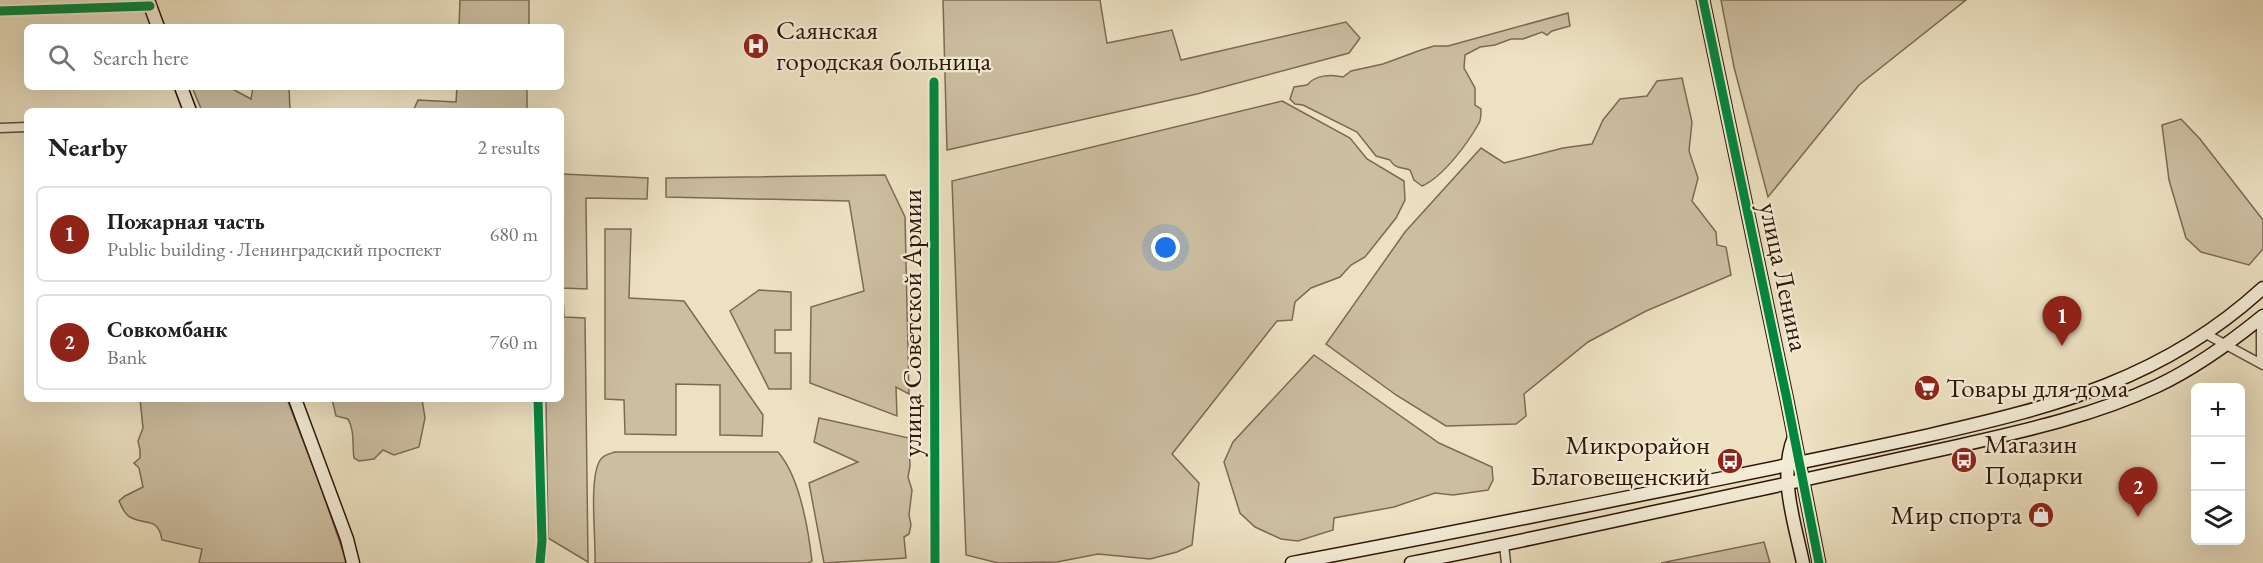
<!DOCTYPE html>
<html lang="en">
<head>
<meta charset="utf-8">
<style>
  :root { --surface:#fff; --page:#f2f2f2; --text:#202124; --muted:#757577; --line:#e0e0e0; --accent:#8f2418 }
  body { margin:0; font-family:"EB Garamond",serif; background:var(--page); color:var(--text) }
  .controls { position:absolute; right:18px; bottom:18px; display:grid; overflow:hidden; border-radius:9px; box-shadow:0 6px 24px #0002 }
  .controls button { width:54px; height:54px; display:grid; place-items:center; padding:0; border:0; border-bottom:2px solid var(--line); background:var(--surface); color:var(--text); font:30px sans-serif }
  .you { position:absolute; left:1166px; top:248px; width:21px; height:21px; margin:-15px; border:4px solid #fff; border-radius:50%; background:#1a73e8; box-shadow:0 0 0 9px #1a73e833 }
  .badge { display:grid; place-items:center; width:39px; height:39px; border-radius:50%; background:var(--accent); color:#fff; font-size:20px; font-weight:700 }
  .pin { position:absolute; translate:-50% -50px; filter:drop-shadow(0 2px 3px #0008) }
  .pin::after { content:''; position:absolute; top:32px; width:21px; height:18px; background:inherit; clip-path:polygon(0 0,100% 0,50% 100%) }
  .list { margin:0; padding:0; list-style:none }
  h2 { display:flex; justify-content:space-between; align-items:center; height:78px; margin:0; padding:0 24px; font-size:26px }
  h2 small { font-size:20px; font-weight:400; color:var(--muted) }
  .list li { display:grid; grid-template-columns:39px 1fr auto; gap:18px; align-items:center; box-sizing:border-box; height:96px; margin:0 12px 12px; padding:0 12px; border:2px solid var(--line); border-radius:9px }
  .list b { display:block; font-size:22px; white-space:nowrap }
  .list p { margin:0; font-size:20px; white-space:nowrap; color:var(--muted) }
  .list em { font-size:20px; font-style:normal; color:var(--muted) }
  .icon { flex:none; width:33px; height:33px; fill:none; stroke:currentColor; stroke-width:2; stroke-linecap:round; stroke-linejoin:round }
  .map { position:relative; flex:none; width:2263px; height:563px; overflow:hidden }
  .search { position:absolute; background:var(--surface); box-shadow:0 6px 24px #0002; left:24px; top:24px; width:540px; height:66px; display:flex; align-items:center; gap:15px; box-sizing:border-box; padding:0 21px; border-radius:9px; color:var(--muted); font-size:22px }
  .panel { position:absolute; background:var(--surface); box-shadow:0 6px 24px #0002; left:24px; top:108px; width:540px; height:294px; border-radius:9px }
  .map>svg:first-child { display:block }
</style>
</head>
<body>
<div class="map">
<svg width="2263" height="563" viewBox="0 0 2263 563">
  <rect width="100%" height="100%" fill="#ece1c1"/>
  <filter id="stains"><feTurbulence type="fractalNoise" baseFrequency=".00333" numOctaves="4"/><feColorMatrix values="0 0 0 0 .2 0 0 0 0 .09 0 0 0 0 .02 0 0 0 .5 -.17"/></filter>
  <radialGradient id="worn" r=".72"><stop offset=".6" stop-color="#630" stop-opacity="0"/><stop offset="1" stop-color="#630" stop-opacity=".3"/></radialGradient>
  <g fill="#ccbea1" stroke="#7d6a54" stroke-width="1.5">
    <path d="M460 0H529V27H459Z"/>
    <path d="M943 0H1100L1107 43 1172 30 1181 60 1346 22 1360 38 1349 53 1197 94 947 150Z"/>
    <path d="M1721 0H1966L1859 85 1768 197 1734 67Z"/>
    <path d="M1568 13 1570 26 1552 31 1547 35 1542 32 1523 39H1511L1495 45 1480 47 1465 55 1464 68 1475 88V105L1481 109C1481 113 1481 120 1479 123 1468 143 1443 177 1422 186L1414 180 1410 170C1401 167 1395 169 1390 160L1376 156 1357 132 1303 105 1295 104 1290 99 1294 87 1307 85C1315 75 1331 74 1343 77L1351 71 1383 64 1421 50 1434 46H1448Z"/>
    <path d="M1682 78 1692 122 1689 151 1698 178 1692 201 1716 232 1717 245 1726 247 1731 275 1646 311 1588 342 1524 394 1526 416 1516 424 1446 426 1396 395 1326 344 1405 232 1481 148 1504 163 1563 148 1592 144 1603 120 1620 99 1647 96 1657 81Z"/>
    <path d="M192 87H229L251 99 253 87H289L290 111H202Z"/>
    <path d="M457 87H527V111H413L418 100 456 102Z"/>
    <path d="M1282 101 1350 138 1367 159 1404 181 1405 200 1396 218 1365 257 1351 265 1340 277 1311 288 1295 302 1292 320 1277 321 1172 454 1199 483 1192 545 1177 552 1150 559 1098 554 1057 562 998 563 966 555 952 181Z"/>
    <path d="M2181 119 2200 139 2263 220V249L2249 265 2201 252 2186 238 2169 180 2162 125Z"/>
    <path d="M561 174 648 178 647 199 586 198 587 289 561 288Z"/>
    <path d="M885 175 905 217 909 394 896 387 897 416 810 383 811 307 864 291 849 201 666 197V178Z"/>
    <path d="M605 229H631L629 298 684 301 763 415 762 436 720 435V385L676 384V435L625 434 624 400 605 399Z"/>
    <path d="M759 290 791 292V330H775V353H791V389H769L730 311Z"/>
    <path d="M561 297H563L564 317 585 318 588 562 548 538 546 399H561Z"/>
    <path d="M1314 355 1439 443 1492 467 1493 480 1488 490 1453 495 1435 493 1394 507 1334 518 1333 530 1298 541 1281 539 1255 527 1240 513 1224 462 1233 442Z"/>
    <path d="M140 399H287L319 482 347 563H199L202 549 162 540C158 516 146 526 130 517 124 514 122 507 119 501L125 496 143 487 139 468 134 463 140 458V450L138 441 143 428Z"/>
    <path d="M332 399H422L425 418 419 447 394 455 383 450 374 459 359 461 354 458C352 445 355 431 348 419L336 416Z"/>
    <path d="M819 418 909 438 910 466 908 477 912 490 909 515 911 525 909 534 904 537 906 558 824 563 809 483 858 462 814 442Z"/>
    <path d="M615 452H778C800 477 808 527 812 561L808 563H595C596 538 589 482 599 462 602 455 609 454 615 452Z"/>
    <path d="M1764 542 1770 563H1661Z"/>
  </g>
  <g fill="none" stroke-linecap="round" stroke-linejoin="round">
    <g stroke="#5e4936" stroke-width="11">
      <g id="street">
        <path d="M0 11 150 6"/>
        <path d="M934 82 935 563"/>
        <path d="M0 128 27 127"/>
        <path d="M2261 318V363"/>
        <path d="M2206 334 2263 365"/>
        <path d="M538 399 542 541 540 563"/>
        <path d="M1504 545 1506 563"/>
      </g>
    </g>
    <g stroke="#2e1607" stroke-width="15">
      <g id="secondary">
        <path d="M148 0 158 27"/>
        <path d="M1703 0 1787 400 1819 563"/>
        <path d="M181 87 190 111"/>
        <path d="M295 399 347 539 353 563"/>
        <path d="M1794 437C1778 476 1795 524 1803 563"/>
        <path d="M1292 563C1437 536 1580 507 1724 478 1793 464 1862 450 1930 435 2057 406 2164 379 2263 288"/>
        <path d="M1411 563C1535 539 1657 511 1780 485 1841 472 1901 458 1962 445 2028 430 2095 415 2157 386 2195 368 2231 342 2263 316"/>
      </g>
    </g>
    <use href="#street" stroke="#f3ecd7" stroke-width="8"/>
    <use href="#secondary" stroke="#f3ecd7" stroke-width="12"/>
    <g stroke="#f3ecd7" stroke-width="13">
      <g id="cycleway">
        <path d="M1703 0 1787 400 1819 563"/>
        <path d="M0 11 150 6"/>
        <path d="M934 82 935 563"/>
        <path d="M538 399 542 541 540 563"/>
      </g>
    </g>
    <use href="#cycleway" stroke="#00873e" stroke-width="9"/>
  </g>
  <defs>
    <g id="hospital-disc" transform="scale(1.35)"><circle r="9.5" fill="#8f2418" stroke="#f3ecd7"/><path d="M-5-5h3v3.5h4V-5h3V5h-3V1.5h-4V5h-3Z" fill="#fff"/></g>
    <g id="supermarket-disc" transform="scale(1.35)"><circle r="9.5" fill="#8f2418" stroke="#f3ecd7"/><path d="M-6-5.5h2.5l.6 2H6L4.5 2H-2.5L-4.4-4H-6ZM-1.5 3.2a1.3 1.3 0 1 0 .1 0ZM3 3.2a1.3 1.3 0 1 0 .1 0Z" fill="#fff"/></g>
    <g id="bus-disc" transform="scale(1.35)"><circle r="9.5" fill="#8f2418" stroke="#f3ecd7"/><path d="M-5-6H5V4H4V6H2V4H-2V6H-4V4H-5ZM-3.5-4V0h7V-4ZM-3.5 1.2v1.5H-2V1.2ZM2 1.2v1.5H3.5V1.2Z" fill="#fff"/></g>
    <g id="shop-disc" transform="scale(1.35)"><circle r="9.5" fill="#8f2418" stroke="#f3ecd7"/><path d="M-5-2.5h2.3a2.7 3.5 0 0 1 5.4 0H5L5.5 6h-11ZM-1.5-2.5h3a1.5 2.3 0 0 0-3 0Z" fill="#fff"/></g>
  </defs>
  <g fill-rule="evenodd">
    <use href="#hospital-disc" x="756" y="46"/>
    <use href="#supermarket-disc" x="1927" y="388"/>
    <use href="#bus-disc" x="1964" y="460"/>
    <use href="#bus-disc" x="1730" y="461"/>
    <use href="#shop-disc" x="2041" y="515"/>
  </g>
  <g text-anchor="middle" stroke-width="4.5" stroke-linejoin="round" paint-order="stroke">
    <g font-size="27" fill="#2e1607" stroke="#f3ecd7" text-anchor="start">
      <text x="776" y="39">Саянская<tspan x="776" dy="31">городская больница</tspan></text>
      <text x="1946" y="397">Товары для дома</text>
      <text x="1984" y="453">Магазин<tspan x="1984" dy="31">Подарки</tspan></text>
      <text x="1710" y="454" text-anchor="end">Микрорайон<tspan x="1710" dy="31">Благовещенский</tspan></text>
      <text x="2022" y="524" text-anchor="end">Мир спорта</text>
    </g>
    <g font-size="27" fill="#2e1607" stroke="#f3ecd7">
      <text transform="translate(1784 277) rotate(78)" y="9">улица Ленина</text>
      <text transform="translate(912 323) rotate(-90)" y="9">улица Советской Армии</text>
    </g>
  </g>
  <rect width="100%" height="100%" filter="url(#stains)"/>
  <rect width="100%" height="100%" fill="url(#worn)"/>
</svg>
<div class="controls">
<button>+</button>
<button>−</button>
<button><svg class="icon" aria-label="layers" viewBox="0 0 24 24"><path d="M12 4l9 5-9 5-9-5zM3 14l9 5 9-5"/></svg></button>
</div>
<div class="you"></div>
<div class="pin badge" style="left:2062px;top:346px">1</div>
<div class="pin badge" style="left:2138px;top:517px">2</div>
<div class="search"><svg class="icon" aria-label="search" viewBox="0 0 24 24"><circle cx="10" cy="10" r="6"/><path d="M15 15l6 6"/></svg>Search here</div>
<section class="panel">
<h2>Nearby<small>2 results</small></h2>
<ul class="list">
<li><span class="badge">1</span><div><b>Пожарная часть</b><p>Public building · Ленинградский проспект</p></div><em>680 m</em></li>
<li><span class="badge">2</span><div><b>Совкомбанк</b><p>Bank</p></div><em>760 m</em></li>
</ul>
</section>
</div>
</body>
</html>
